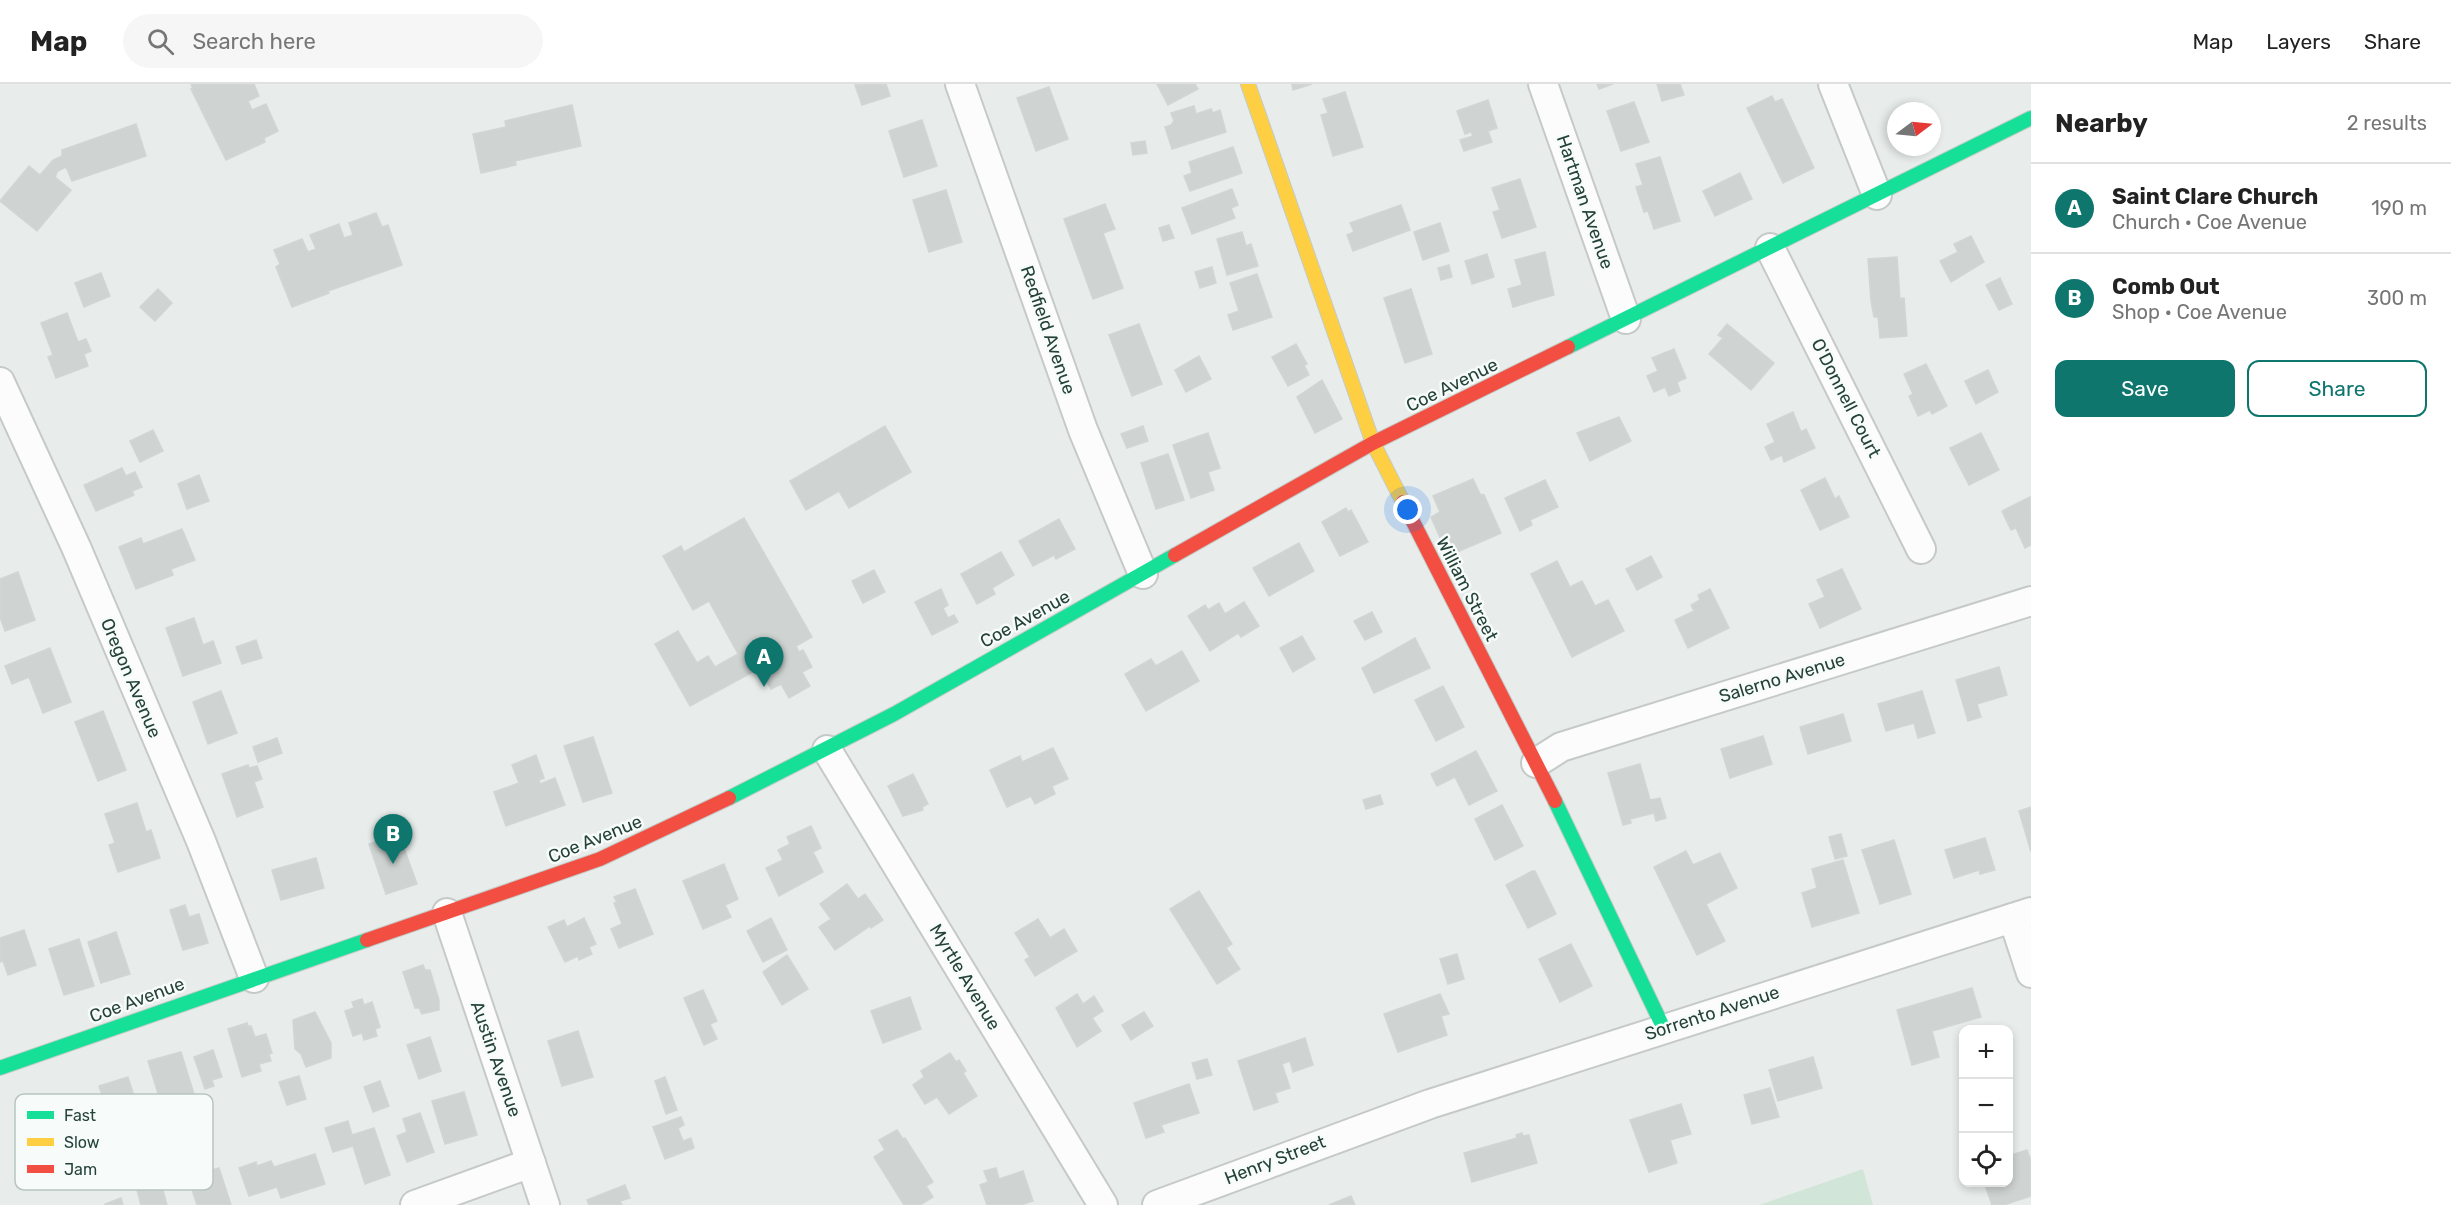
<!DOCTYPE html>
<html lang="en">
<head>
<meta charset="utf-8">
<style>
  :root { --surface:#fff; --page:#f6f6f6; --text:#222; --muted:#767676; --line:#e0e0e0; --accent:#0f766e }
  body { margin:0; font-family:Rubik,sans-serif; background:var(--page); color:var(--text) }
  .controls { position:absolute; right:18px; bottom:18px; display:grid; overflow:hidden; border-radius:12px; box-shadow:0 3px 9px #0003 }
  .controls button { width:54px; height:54px; display:grid; place-items:center; padding:0; border:0; border-bottom:2px solid var(--line); background:var(--surface); color:var(--text); font:30px sans-serif }
  .compass { position:absolute; left:1887px; top:18px; width:54px; height:54px; border-radius:50%; background:var(--surface); box-shadow:0 3px 9px #0003; rotate:74deg }
  .you { position:absolute; left:1408px; top:426px; width:21px; height:21px; margin:-15px; border:4px solid #fff; border-radius:50%; background:#1a73e8; box-shadow:0 0 0 9px #1a73e833 }
  .badge { display:grid; place-items:center; width:39px; height:39px; border-radius:50%; background:var(--accent); color:#fff; font-size:20px; font-weight:700 }
  .pin { position:absolute; translate:-50% -50px; filter:drop-shadow(0 2px 3px #0008) }
  .pin::after { content:''; position:absolute; top:32px; width:21px; height:18px; background:inherit; clip-path:polygon(0 0,100% 0,50% 100%) }
  .list { margin:0; padding:0; list-style:none }
  h2 { display:flex; justify-content:space-between; align-items:center; height:78px; margin:0; padding:0 24px; font-size:26px }
  h2 small { font-size:20px; font-weight:400; color:var(--muted) }
  .list li { display:grid; grid-template-columns:39px 1fr auto; gap:18px; align-items:center; box-sizing:border-box; height:90px; padding:0 24px; border-top:2px solid var(--line) }
  .list b { display:block; font-size:22px; white-space:nowrap }
  .list p { margin:0; font-size:20px; white-space:nowrap; color:var(--muted) }
  .list em { font-size:20px; font-style:normal; color:var(--muted) }
  .actions { display:flex; gap:12px; padding:18px 24px }
  .actions a { flex:1; padding:14px 0; border:2px solid var(--accent); border-radius:12px; text-align:center; font-size:21px; color:var(--accent) }
  .actions .main { background:var(--accent); color:#fff }
  .icon { flex:none; width:33px; height:33px; fill:none; stroke:currentColor; stroke-width:2; stroke-linecap:round; stroke-linejoin:round }
  .map { position:relative; flex:none; width:2031px; height:1121px; overflow:hidden }
  header { display:flex; align-items:center; gap:36px; box-sizing:border-box; height:84px; padding:0 30px; background:var(--surface); border-bottom:2px solid var(--line) }
  header strong { font-size:28px }
  nav { display:flex; gap:33px; margin-inline-start:auto; font-size:21px }
  .search { width:420px; height:54px; background:var(--page); display:flex; align-items:center; gap:15px; box-sizing:border-box; padding:0 21px; border-radius:33px; color:var(--muted); font-size:22px }
  main { display:flex }
  aside { flex:1; background:var(--surface) }
  .map>svg:first-child { display:block }
</style>
</head>
<body>
<header>
<strong>Map</strong>
<div class="search"><svg class="icon" aria-label="search" viewBox="0 0 24 24"><circle cx="10" cy="10" r="6"/><path d="M15 15l6 6"/></svg>Search here</div>
<nav><a>Map</a><a>Layers</a><a>Share</a></nav>
</header>
<main>
<div class="map">
<svg width="2031" height="1121" viewBox="0 0 2031 1121">
  <rect width="100%" height="100%" fill="#e8edeb"/>
  <path fill="#d1e6d8" d="M1863 1085 1873 1121H1759Z"/>
  <g fill="#cfd4d2" stroke="#d1d6d4" stroke-width="1.5">
    <path d="M191 0H254L259 12 248 17 252 26 266 20 278 47 264 54 265 58 226 76 191 5H193Z"/>
    <path d="M886 0 890 12 862 21 855 1Z"/>
    <path d="M1157 0H1195L1198 5 1168 21Z"/>
    <path d="M1292 0H1312L1293 6Z"/>
    <path d="M1597 0H1613L1599 5Z"/>
    <path d="M1657 0H1680L1684 11 1662 17Z"/>
    <path d="M1049 3 1068 55 1036 67 1017 14Z"/>
    <path d="M1345 8 1363 63 1333 72 1321 31 1328 29 1323 15Z"/>
    <path d="M1772 12 1775 18 1782 15 1814 84 1783 99 1747 24Z"/>
    <path d="M1488 16 1497 44 1488 47 1492 58 1464 67 1460 56 1473 52 1471 48 1465 50 1457 27Z"/>
    <path d="M1634 18 1649 58 1621 67 1607 27Z"/>
    <path d="M572 21 581 62 515 77 516 81 481 89 473 50 506 43 505 37Z"/>
    <path d="M1194 22 1196 30 1211 25 1213 29 1220 26 1226 48 1172 65 1165 43 1171 41 1174 37 1171 29Z"/>
    <path d="M922 36 937 82 904 93 889 47Z"/>
    <path d="M136 40 146 72 72 97 66 83 58 87 55 93 71 106 37 147 0 117 29 82 40 91 53 76 62 72V66Z"/>
    <path d="M1145 57 1147 69 1133 71 1131 59Z"/>
    <path d="M1233 63 1242 89 1190 107 1184 92 1192 89 1189 78Z"/>
    <path d="M1660 73 1680 137 1654 145 1648 127 1644 128 1636 103 1643 101 1636 80Z"/>
    <path d="M1740 89 1752 115 1715 132 1703 107Z"/>
    <path d="M1520 95 1536 143 1502 154 1493 128 1500 126 1492 104Z"/>
    <path d="M1232 105 1238 121 1231 124 1235 134 1192 150 1182 124Z"/>
    <path d="M946 106 962 158 929 168 913 116Z"/>
    <path d="M1105 120 1115 145 1103 149 1123 204 1093 215 1064 135Z"/>
    <path d="M1401 121 1410 146 1353 167 1347 151 1354 148 1350 139Z"/>
    <path d="M376 129 382 143 388 141 402 181 328 207 329 209 292 223 276 183 280 180 274 166 302 155 308 168 316 165 310 151 339 140 344 154 353 151 349 139Z"/>
    <path d="M1440 139 1449 167 1423 176 1414 148Z"/>
    <path d="M1169 141 1174 154 1163 157 1159 144Z"/>
    <path d="M1242 148 1246 162 1251 160 1258 182 1227 191 1217 155Z"/>
    <path d="M1971 152 1984 178 1951 198 1940 177 1958 168 1954 160Z"/>
    <path d="M1545 168 1554 211 1513 223 1508 205 1522 201 1515 176Z"/>
    <path d="M1487 170 1494 193 1472 200 1465 177Z"/>
    <path d="M1897 173 1900 215 1904 214 1907 252 1880 254 1878 233H1874L1871 217 1868 175Z"/>
    <path d="M1449 181 1452 193 1441 196 1438 184Z"/>
    <path d="M1212 183 1216 199 1200 204 1195 188Z"/>
    <path d="M101 189 110 212 84 223 75 199Z"/>
    <path d="M1257 190 1272 233 1233 246 1228 231 1239 227 1230 199Z"/>
    <path d="M2000 194 2012 220 1999 226 1986 201Z"/>
    <path d="M158 205 172 219 155 237 140 223Z"/>
    <path d="M1411 205 1432 270 1405 279 1384 214Z"/>
    <path d="M67 229 78 258 86 255 91 267 84 270 88 282 56 294 48 273 53 271 41 239Z"/>
    <path d="M1139 240 1162 300 1132 312 1109 251Z"/>
    <path d="M1727 240 1774 279 1751 306 1709 270 1723 254 1718 251Z"/>
    <path d="M1296 260 1307 280 1304 281 1309 291 1288 302 1272 273Z"/>
    <path d="M1674 265 1686 294 1677 298 1680 307 1669 312 1665 303 1654 308 1647 292 1658 287 1652 274Z"/>
    <path d="M1199 272 1211 295 1186 308 1175 286Z"/>
    <path d="M1926 280 1947 322 1932 330 1930 326 1918 332 1909 312 1913 310 1904 290Z"/>
    <path d="M1988 286 1998 308 1976 320 1965 297Z"/>
    <path d="M1322 296 1342 335 1315 349 1297 313Z"/>
    <path d="M1793 328 1801 348 1806 345 1815 364 1784 378 1782 371 1771 376 1765 363 1775 358 1767 340Z"/>
    <path d="M1619 333 1631 357 1590 377 1577 349Z"/>
    <path d="M885 342 911 388 849 424 839 407 806 426 790 397Z"/>
    <path d="M1143 342 1148 357 1127 364 1121 350Z"/>
    <path d="M153 346 163 367 140 378 130 357Z"/>
    <path d="M1208 349 1220 384 1208 388 1214 406 1191 414 1173 361Z"/>
    <path d="M1981 349 1999 386 1969 401 1950 364Z"/>
    <path d="M1168 370 1184 416 1156 425 1141 379Z"/>
    <path d="M122 384 126 392 135 388 142 403 132 407 134 411 96 427 84 401Z"/>
    <path d="M199 391 209 417 187 425 178 400Z"/>
    <path d="M1825 394 1835 415 1839 412 1849 433 1820 446 1801 406Z"/>
    <path d="M1473 395 1480 410 1484 411 1501 449 1448 472 1431 433 1440 428 1433 412Z"/>
    <path d="M1545 396 1558 423 1530 436 1532 441 1520 447 1505 414Z"/>
    <path d="M2030 413 2031 461 2025 464 2016 444 2011 446 2002 427Z"/>
    <path d="M1346 424 1348 428 1351 426 1368 458 1340 472 1322 438Z"/>
    <path d="M744 434 812 553 796 562 799 568 803 566 812 583 802 588 810 602 789 614 781 600 771 605 762 590 765 588 762 583 690 622 655 560 678 547 697 579 708 572 715 583 738 570 709 517 693 526 663 472 681 462 684 468Z"/>
    <path d="M1059 435 1075 465 1056 475 1054 471 1033 482 1019 457Z"/>
    <path d="M182 445 195 476 171 485 173 491 136 505 119 463 141 454 143 460Z"/>
    <path d="M1299 459 1314 487 1269 512 1253 484Z"/>
    <path d="M1001 468 1014 491 992 504 995 510 977 520 961 490Z"/>
    <path d="M1651 472 1662 493 1637 506 1626 485Z"/>
    <path d="M1557 477 1570 503 1582 497 1595 522 1608 516 1624 547 1572 573 1531 490Z"/>
    <path d="M1842 485 1861 525 1820 544 1809 520 1825 513 1817 496Z"/>
    <path d="M874 486 885 508 863 519 852 497Z"/>
    <path d="M18 488 35 536 5 547 0 533V495Z"/>
    <path d="M941 505 948 521 943 524 948 534 954 531 958 538 932 551 915 518Z"/>
    <path d="M1710 505 1729 544 1688 564 1675 536 1694 527 1691 521 1700 516 1698 511Z"/>
    <path d="M1244 518 1259 542 1241 553 1238 549 1210 567 1188 532 1205 521 1208 526 1219 519 1225 530Z"/>
    <path d="M1372 528 1382 548 1365 556 1354 537Z"/>
    <path d="M194 534 203 561 213 557 221 579 183 592 166 544Z"/>
    <path d="M1302 552 1315 575 1293 588 1280 564Z"/>
    <path d="M1415 554 1430 584 1374 609 1362 584Z"/>
    <path d="M256 556 262 574 242 580 236 563Z"/>
    <path d="M50 564 71 618 43 629 29 593 12 600 5 582Z"/>
    <path d="M1182 567 1199 597 1146 627 1125 590 1151 575 1156 582Z"/>
    <path d="M1999 583 2007 611 1977 620 1981 633 1968 637 1956 596Z"/>
    <path d="M1443 602 1464 643 1436 657 1415 616Z"/>
    <path d="M221 607 237 649 208 660 193 618Z"/>
    <path d="M1922 607 1935 649 1918 654 1914 639 1886 647 1878 620Z"/>
    <path d="M103 627 126 686 98 697 75 638Z"/>
    <path d="M1843 630 1851 657 1808 670 1800 643Z"/>
    <path d="M1763 652 1772 680 1730 694 1721 665Z"/>
    <path d="M593 653 612 709 583 718 564 662Z"/>
    <path d="M277 654 282 669 258 678 253 663Z"/>
    <path d="M1053 664 1068 695 1052 702 1055 710 1035 720 1031 712 1007 723 990 686 1020 672 1022 678Z"/>
    <path d="M1476 667 1497 707 1469 721 1455 693 1437 702 1431 690Z"/>
    <path d="M536 671 544 694 539 696 540 700 555 694 565 721 506 742 494 708 519 699 512 681Z"/>
    <path d="M1640 680 1650 716 1660 714 1666 734 1656 737 1654 729 1630 735 1631 739 1623 741 1608 689Z"/>
    <path d="M248 681 249 684 257 682 262 695 254 698 263 723 237 733 222 690Z"/>
    <path d="M913 690 928 720 922 723 923 726 903 732 888 702Z"/>
    <path d="M1380 711 1383 720 1366 725 1363 716Z"/>
    <path d="M137 719 146 748 151 746 160 774 118 788 109 761 115 759 105 730Z"/>
    <path d="M1502 721 1523 762 1495 776 1475 735Z"/>
    <path d="M2031 723V768L2019 727Z"/>
    <path d="M811 742 821 764 813 768 823 788 779 812 766 784 783 776 778 766 790 760 787 753Z"/>
    <path d="M399 750 417 800 386 810 369 760Z"/>
    <path d="M1841 750 1847 772 1835 775 1829 753Z"/>
    <path d="M1985 754 1995 786 1980 790 1979 786 1954 794 1945 766Z"/>
    <path d="M1894 756 1911 810 1880 820 1862 766Z"/>
    <path d="M1686 767 1693 781 1720 769 1737 804 1706 820 1725 857 1697 871 1654 783Z"/>
    <path d="M316 774 324 804 281 816 272 786Z"/>
    <path d="M1843 776 1859 829 1812 843 1802 809 1817 804 1812 785Z"/>
    <path d="M724 780 738 815 725 821 731 833 703 845 683 797Z"/>
    <path d="M1532 787H1535L1556 830 1528 844 1506 801Z"/>
    <path d="M847 800 858 815 865 810 883 836 871 844 870 842 835 866 819 843 831 835 820 820Z"/>
    <path d="M635 805 653 850 619 864 611 845 622 840 614 819 617 818 614 813Z"/>
    <path d="M1199 807 1232 860 1226 864 1240 885 1217 900 1170 825Z"/>
    <path d="M185 821 189 833 199 830 208 859 183 866 170 826Z"/>
    <path d="M584 834 596 860 589 863 592 870 579 876 578 872 565 878 548 843 564 836 567 843Z"/>
    <path d="M771 834 787 866 763 878 747 847Z"/>
    <path d="M1038 835 1050 854 1064 845 1077 867 1035 892 1025 876 1030 873 1015 849Z"/>
    <path d="M24 846 36 881 8 891 3 877 0 878V854Z"/>
    <path d="M116 848 130 890 101 899 88 858Z"/>
    <path d="M79 855 94 902 64 911 49 865Z"/>
    <path d="M1571 860 1592 902 1560 918 1539 875Z"/>
    <path d="M1457 870 1464 895 1448 900 1440 875Z"/>
    <path d="M787 871 808 905 782 921 763 888Z"/>
    <path d="M423 881 425 886H430L439 916V926L422 930 419 924H415L403 888Z"/>
    <path d="M1972 904 1981 933 1932 947 1939 973 1912 981 1897 926Z"/>
    <path d="M703 906 717 937 710 940 717 955 704 961 684 914Z"/>
    <path d="M1077 910 1083 920 1094 912 1103 927 1092 934 1101 947 1077 963 1056 924Z"/>
    <path d="M1440 910 1449 930 1441 932 1447 951 1398 968 1384 930Z"/>
    <path d="M910 913 921 945 883 959 871 927Z"/>
    <path d="M362 915 364 921 372 918 380 943 375 945 377 952 364 956 362 949 353 952 345 927 354 924 352 918Z"/>
    <path d="M315 928 331 959V974L306 983 301 970 295 965 293 936Z"/>
    <path d="M1144 928 1153 942 1131 956 1122 941Z"/>
    <path d="M247 939 248 942H251L255 953 266 950 272 969 269 970 271 977 259 980 261 987 242 993 228 945Z"/>
    <path d="M578 947 593 993 562 1002 548 957Z"/>
    <path d="M430 953 441 987 419 995 407 961Z"/>
    <path d="M1305 954 1313 981 1293 988 1290 977 1282 980 1290 1004 1275 1009 1278 1018 1254 1026 1238 977Z"/>
    <path d="M213 966 222 993 212 996 214 1002 205 1005 194 973Z"/>
    <path d="M181 968 194 1010 174 1016 176 1022 163 1026 148 977Z"/>
    <path d="M950 969 956 978 959 976 966 987 963 989 977 1012 949 1030 937 1013 925 1020 913 1001 924 993 921 987Z"/>
    <path d="M1813 973 1822 1004 1778 1017 1769 986Z"/>
    <path d="M1207 975 1212 991 1197 995 1192 979Z"/>
    <path d="M299 992 306 1015 287 1021 279 998Z"/>
    <path d="M128 993 144 1043 116 1052 99 1002Z"/>
    <path d="M665 993 677 1026 666 1030 655 997Z"/>
    <path d="M380 997 389 1022 373 1028 364 1003Z"/>
    <path d="M1189 1000 1199 1029 1161 1041 1164 1048 1146 1054 1134 1019Z"/>
    <path d="M1770 1004 1779 1033 1752 1040 1744 1011Z"/>
    <path d="M464 1008 477 1051 445 1060 432 1017Z"/>
    <path d="M1681 1020 1691 1050 1670 1056 1677 1079 1649 1088 1630 1036Z"/>
    <path d="M420 1029 434 1068 407 1078 397 1052 407 1048 403 1035Z"/>
    <path d="M681 1033 684 1041 678 1044 683 1057 691 1054 694 1064 665 1075 653 1043Z"/>
    <path d="M348 1037 352 1051 374 1044 390 1091 365 1100 353 1062 333 1068 325 1044Z"/>
    <path d="M897 1046 903 1055 905 1054 933 1098 926 1102 933 1113 920 1121H904L874 1073 885 1066 879 1056Z"/>
    <path d="M1522 1049 1523 1052 1529 1051 1537 1079 1472 1098 1464 1069 1517 1054 1516 1051Z"/>
    <path d="M2027 1066 2031 1077V1112L2004 1121H1992L1984 1098H2008V1072Z"/>
    <path d="M315 1070 325 1100 281 1114 277 1103 249 1112 239 1084 256 1078 257 1082 271 1077 274 1083Z"/>
    <path d="M219 1084 231 1121H197L188 1093Z"/>
    <path d="M996 1084 999 1095 1023 1087 1033 1117 1021 1121H987L980 1101 988 1098 984 1087Z"/>
    <path d="M158 1088 167 1121H141L134 1095Z"/>
    <path d="M625 1101 630 1114 620 1117 622 1121H589L587 1116Z"/>
    <path d="M1351 1112 1355 1121H1329Z"/>
    <path d="M121 1114 123 1121H105V1120Z"/>
  </g>
  <g fill="none" stroke-linecap="round" stroke-linejoin="round">
    <g stroke="#c5cac8" stroke-width="32">
      <g id="street">
        <path d="M960 0 1083 346 1143 490"/>
        <path d="M1543 0 1626 235"/>
        <path d="M1833 0 1877 111"/>
        <path d="M1770 164 1921 465"/>
        <path d="M0 298 76 463 201 757 254 894"/>
        <path d="M827 666 1103 1121"/>
        <path d="M1536 679 1561 663 2031 517"/>
        <path d="M447 829 545 1121"/>
        <path d="M2013 834 2031 889"/>
        <path d="M415 1121 531 1079"/>
        <path d="M1157 1121 1430 1020 2031 828"/>
      </g>
    </g>
    <g stroke="#c3cbc8" stroke-width="16">
      <g id="fast">
        <path d="M1568 263 2031 34"/>
        <path d="M729 714 894 630 1175 471"/>
        <path d="M1555 717 1664 945"/>
        <path d="M0 984 367 856"/>
      </g>
    </g>
    <g stroke="#c3cbc8" stroke-width="16">
      <path id="slow" d="M1248 0 1373 359 1403 418"/>
    </g>
    <g stroke="#c3cbc8" stroke-width="16">
      <g id="jam">
        <path d="M1403 418 1555 717"/>
        <path d="M1175 471 1373 359 1568 263"/>
        <path d="M367 856 600 775 729 714"/>
      </g>
    </g>
    <use href="#street" stroke="#fcfcfc" stroke-width="28"/>
    <use href="#fast" stroke="#16e098" stroke-width="14"/>
    <use href="#slow" stroke="#ffcf43" stroke-width="14"/>
    <use href="#jam" stroke="#f24e42" stroke-width="14"/>
  </g>
  <g text-anchor="middle" stroke-width="5" stroke-linejoin="round" paint-order="stroke">
    <g font-size="18" fill="#24423a" stroke="#f7fbf9">
      <text transform="translate(1585 118) rotate(71)" y="6">Hartman Avenue</text>
      <text transform="translate(1048 246) rotate(71)" y="6">Redfield Avenue</text>
      <text transform="translate(1452 301) rotate(-26)" y="6">Coe Avenue</text>
      <text transform="translate(1846 314) rotate(63)" y="6">O'Donnell Court</text>
      <text transform="translate(1467 505) rotate(63)" y="6">William Street</text>
      <text transform="translate(1025 535) rotate(-29)" y="6">Coe Avenue</text>
      <text transform="translate(131 594) rotate(67)" y="6">Oregon Avenue</text>
      <text transform="translate(1782 594) rotate(-17)" y="6">Salerno Avenue</text>
      <text transform="translate(595 755) rotate(-22)" y="6">Coe Avenue</text>
      <text transform="translate(965 893) rotate(59)" y="6">Myrtle Avenue</text>
      <text transform="translate(137 916) rotate(-20)" y="6">Coe Avenue</text>
      <text transform="translate(1712 929) rotate(-18)" y="6">Sorrento Avenue</text>
      <text transform="translate(496 975) rotate(71)" y="6">Austin Avenue</text>
      <text transform="translate(1275 1076) rotate(-21)" y="6">Henry Street</text>
    </g>
  </g>
  <rect x="15" y="1010" width="198" height="96" rx="9" fill="#f7fbf9" stroke="#b8c4c0" stroke-width="1.5"/>
  <rect x="27" y="1027" width="27" height="8" fill="#16e098"/>
  <rect x="27" y="1054" width="27" height="8" fill="#ffcf43"/>
  <rect x="27" y="1081" width="27" height="8" fill="#f24e42"/>
  <g font-size="16" fill="#24423a">
    <text x="64" y="1037">Fast</text>
    <text x="64" y="1064">Slow</text>
    <text x="64" y="1091">Jam</text>
  </g>
</svg>
<div class="controls">
<button>+</button>
<button>−</button>
<button><svg class="icon" aria-label="locate" viewBox="0 0 24 24"><circle cx="12" cy="12" r="6"/><path d="M12 2v4M12 18v4M2 12h4M18 12h4"/></svg></button>
</div>
<svg class="compass" viewBox="-18 -18 36 36"><path d="M0-13l5 13h-10z" fill="#e53935"/><path d="M0 13l5-13h-10z" fill="#767676"/></svg>
<div class="you"></div>
<div class="pin badge" style="left:764px;top:603px">A</div>
<div class="pin badge" style="left:393px;top:780px">B</div>
</div>
<aside>
<h2>Nearby<small>2 results</small></h2>
<ul class="list">
<li><span class="badge">A</span><div><b>Saint Clare Church</b><p>Church · Coe Avenue</p></div><em>190 m</em></li>
<li><span class="badge">B</span><div><b>Comb Out</b><p>Shop · Coe Avenue</p></div><em>300 m</em></li>
</ul>
<div class="actions"><a class="main">Save</a><a>Share</a></div>
</aside>
</main>
</body>
</html>
